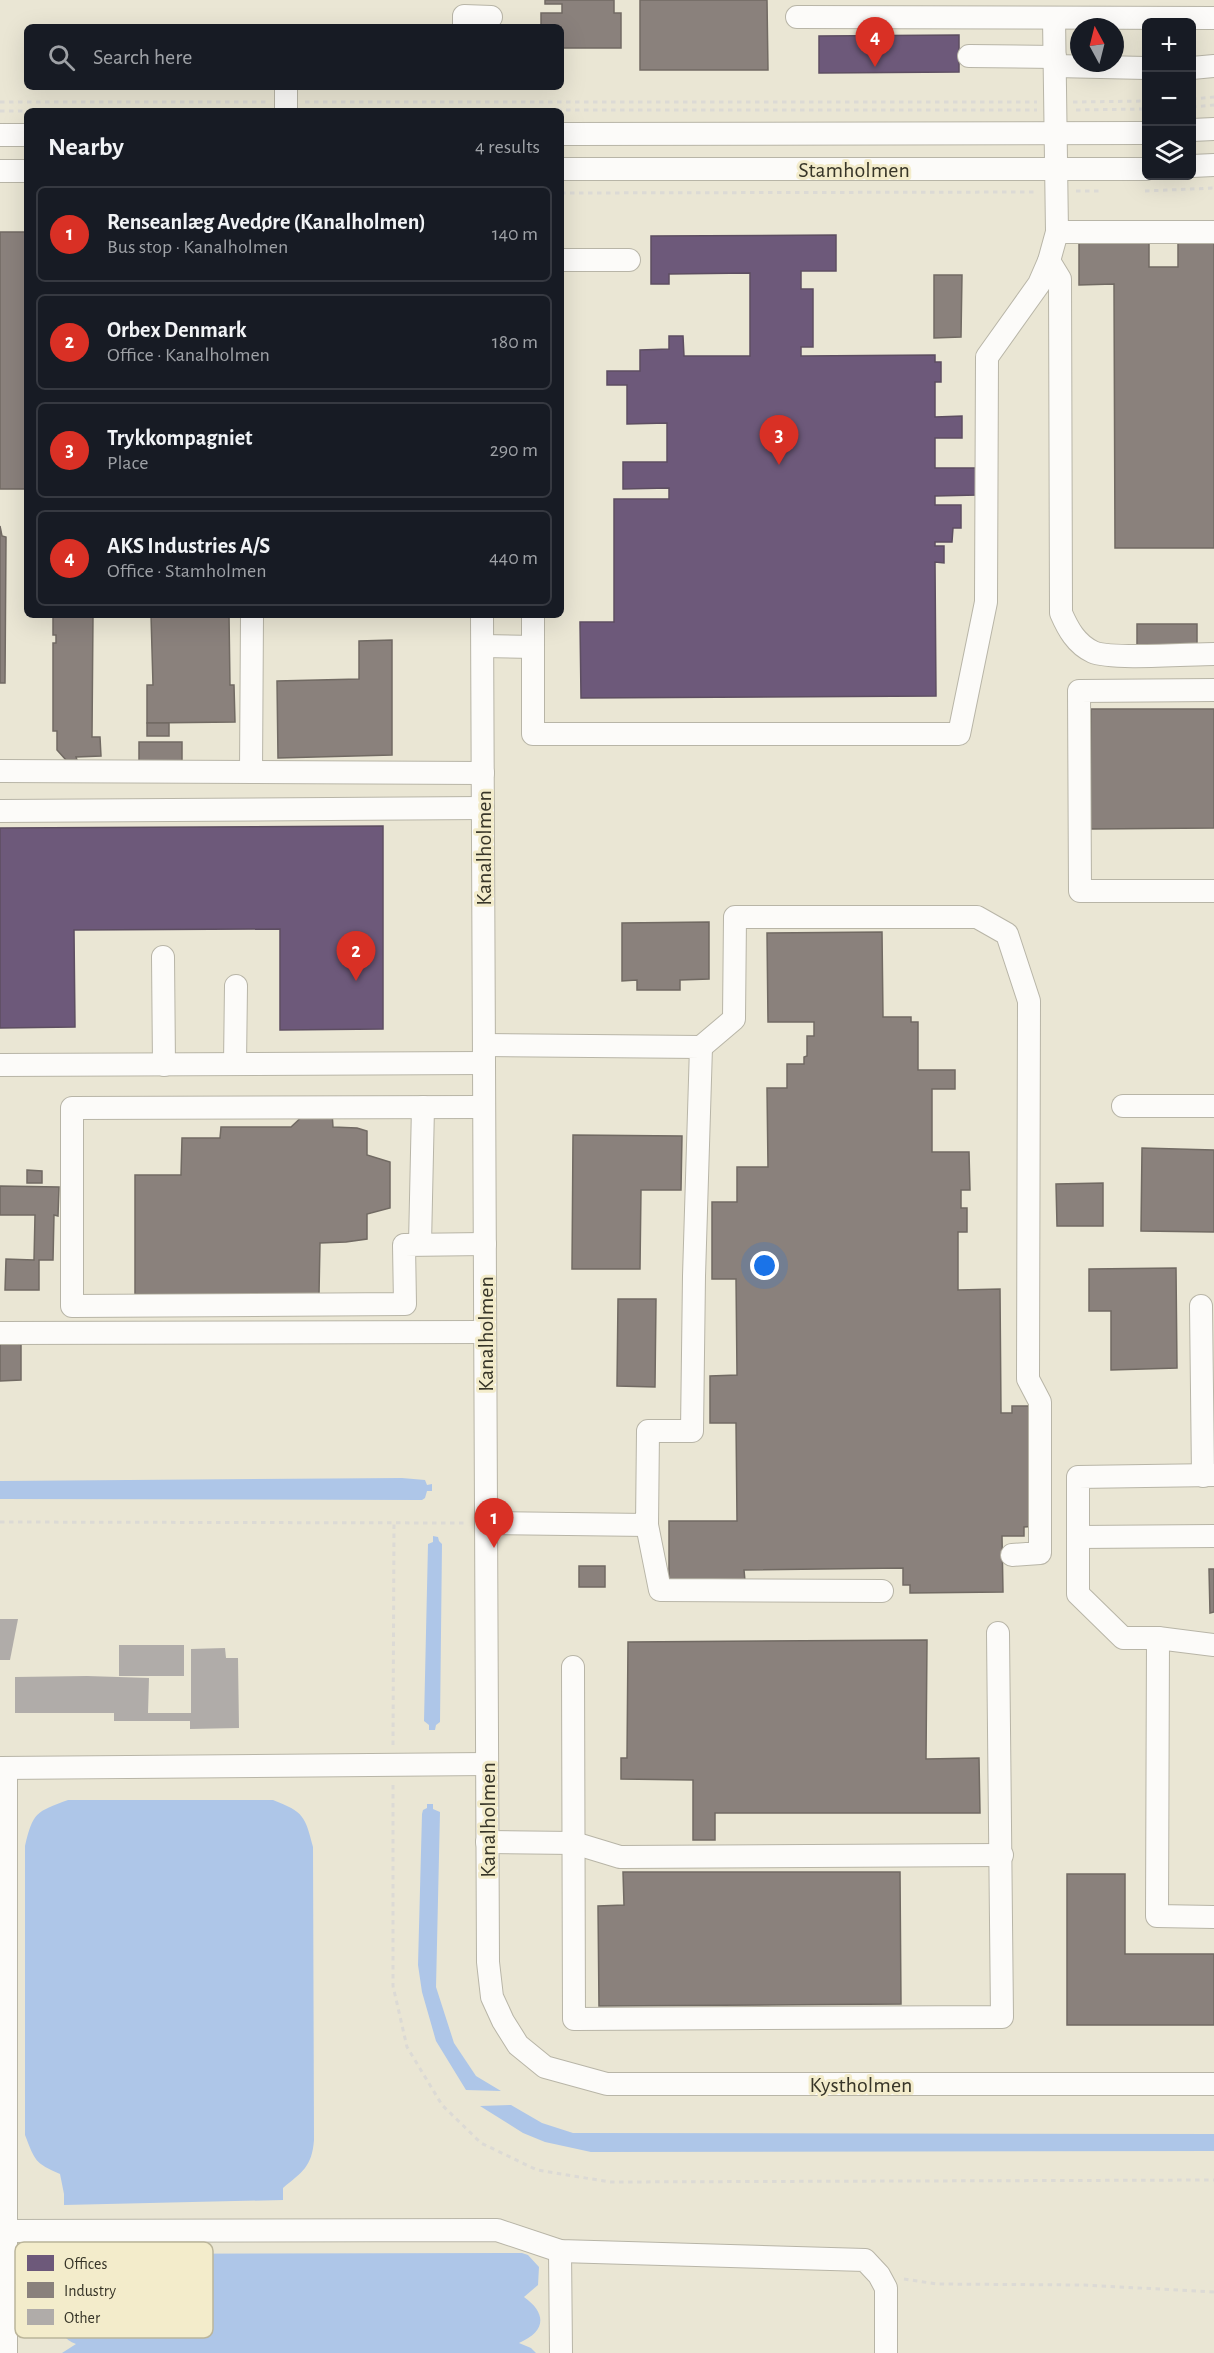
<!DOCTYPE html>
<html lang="en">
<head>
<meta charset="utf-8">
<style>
  :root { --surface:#171b24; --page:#20242c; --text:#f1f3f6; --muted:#9ea1a6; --line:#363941; --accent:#d93025 }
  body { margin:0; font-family:"Alegreya Sans",sans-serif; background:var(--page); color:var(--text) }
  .controls { position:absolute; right:18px; top:18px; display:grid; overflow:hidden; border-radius:9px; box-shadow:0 6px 24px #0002 }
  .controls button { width:54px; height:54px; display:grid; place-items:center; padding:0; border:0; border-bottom:2px solid var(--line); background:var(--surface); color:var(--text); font:30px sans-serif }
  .compass { position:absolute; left:1070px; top:18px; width:54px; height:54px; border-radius:50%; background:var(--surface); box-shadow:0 6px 24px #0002; rotate:353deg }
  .you { position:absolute; left:765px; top:1266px; width:21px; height:21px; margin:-15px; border:4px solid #fff; border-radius:50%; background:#1a73e8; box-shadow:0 0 0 9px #1a73e833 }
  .badge { display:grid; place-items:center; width:39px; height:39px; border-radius:50%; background:var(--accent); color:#fff; font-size:20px; font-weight:700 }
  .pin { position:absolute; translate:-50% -50px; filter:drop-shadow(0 2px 3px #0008) }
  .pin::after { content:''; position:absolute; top:32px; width:21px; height:18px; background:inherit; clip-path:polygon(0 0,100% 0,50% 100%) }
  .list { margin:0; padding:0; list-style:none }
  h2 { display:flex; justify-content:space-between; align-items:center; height:78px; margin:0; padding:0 24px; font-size:26px }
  h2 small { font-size:20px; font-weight:400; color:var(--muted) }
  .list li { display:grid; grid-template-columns:39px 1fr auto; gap:18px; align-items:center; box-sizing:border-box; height:96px; margin:0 12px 12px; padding:0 12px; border:2px solid var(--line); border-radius:9px }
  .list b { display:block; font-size:22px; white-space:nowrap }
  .list p { margin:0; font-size:20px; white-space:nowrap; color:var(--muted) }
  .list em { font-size:20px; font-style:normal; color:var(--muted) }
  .icon { flex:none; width:33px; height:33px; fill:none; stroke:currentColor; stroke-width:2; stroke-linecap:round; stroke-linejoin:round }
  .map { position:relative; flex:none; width:1214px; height:2353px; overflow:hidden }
  .search { position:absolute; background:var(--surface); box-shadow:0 6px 24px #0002; left:24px; top:24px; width:540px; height:66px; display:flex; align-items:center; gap:15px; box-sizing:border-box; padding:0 21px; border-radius:9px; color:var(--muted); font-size:22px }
  .panel { position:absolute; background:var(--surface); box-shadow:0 6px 24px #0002; left:24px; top:108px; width:540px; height:510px; border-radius:9px }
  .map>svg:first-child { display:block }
</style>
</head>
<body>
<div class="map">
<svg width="1214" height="2353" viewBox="0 0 1214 2353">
  <rect width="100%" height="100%" fill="#eae6d4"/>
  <g fill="#aec6e8">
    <path d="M402 1478 425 1480 427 1485 432 1484V1491H427L425 1498 422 1500 0 1499V1481Z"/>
    <path d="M433 1536 438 1537 439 1541 442 1544 440 1722 436 1725 435 1730H429V1725L424 1721 428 1544 433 1542Z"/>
    <path d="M68 1800H273C304 1812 305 1816 313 1847L314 2140C312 2167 302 2172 283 2188V2200L64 2205V2194L60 2174C35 2163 35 2161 25 2135V1846C33 1812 36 1812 68 1800Z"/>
    <path d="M427 1804H433V1809L440 1812 436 1987 454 2043 476 2076 501 2091 466 2090 436 2041 422 1992 418 1965 422 1814 423 1810 427 1808Z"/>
    <path d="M511 2105 542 2123 573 2133 1214 2134V2151L591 2152 545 2142 523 2133 480 2106Z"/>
    <path d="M522 2253 528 2255 539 2267 538 2285 524 2297C548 2314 545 2332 519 2343L531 2348 536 2353H62L76 2344C53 2335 53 2311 74 2298 51 2288 54 2265 75 2254Z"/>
  </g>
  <g fill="#6d597a" stroke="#5d4e61" stroke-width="1.5">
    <path d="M959 35V72L819 73V36Z"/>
    <path d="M836 235V271H801V289H813V347H801V356L935 355V362H941V382H935V417L962 416V438H935V468H977V495L935 496V505H961V528H953L952 542H935V546H944V563L935 562 936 696 581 698 580 622H614V499H669V488L623 489V462H667V423L627 424V385H607V371H640V350L669 349V336H683L684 356H750V273L669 274V284H651V236Z"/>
    <path d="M383 826V1029L280 1030V929L74 930 75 1027 0 1028V828Z"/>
  </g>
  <g fill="#8a817c" stroke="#716a63" stroke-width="1.5">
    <path d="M545 0H614V13H621V48H561V27H541V13H562V4H545Z"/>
    <path d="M640 0H767L768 70H640Z"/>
    <rect x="0" y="232" width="27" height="257"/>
    <path d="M1079 240H1149V267H1178V240H1214V548H1115L1114 284 1079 285Z"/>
    <path d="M934 275H962L961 337 934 338Z"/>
    <path d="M0 526 2 536 6 537 5 683H0Z"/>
    <path d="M53 615H93L92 737H100L101 756 76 757 77 760H66L57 750V731H53V643H56V635H53Z"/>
    <path d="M151 615H229L230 685H234L235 722 147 723V685H153Z"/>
    <path d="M1137 624H1197V644L1137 645Z"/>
    <path d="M392 640V755L278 758 277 681 359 679V641Z"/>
    <path d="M1091 709H1214V828L1091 829Z"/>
    <rect x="147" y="723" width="22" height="13"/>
    <rect x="139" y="742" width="43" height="19"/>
    <path d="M709 922V979L680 980V990H637V980L622 981V923Z"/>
    <path d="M882 932 883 1017H911V1022H918V1070H955V1089H932V1152H969L970 1190H961V1208H967V1232H958V1290L1000 1289 1001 1413H1012V1406H1031L1037 1526 1024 1527V1536H1002L1003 1592 910 1593V1585H903V1568L744 1570 745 1581 669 1582V1521H737L736 1423H710V1376L737 1375 736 1279H712V1202H737V1167H768L767 1088H787V1064H804V1057L807 1056V1036H814V1022H768L767 933Z"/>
    <path d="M307 1112H332L333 1127 357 1128 367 1131V1155L390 1162V1208L367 1214V1239L346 1242 320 1243 319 1294H135V1175H181L182 1138H220L221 1127H291Z"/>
    <path d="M573 1135 682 1136 681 1190H641L640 1269H572Z"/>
    <path d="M1142 1148 1214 1150V1232L1141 1231Z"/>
    <path d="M27 1170 42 1171V1183H27Z"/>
    <path d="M1103 1183V1226H1057L1056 1184Z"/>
    <path d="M0 1186 59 1187 58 1216 54 1215 53 1260H39V1290H5L6 1259 34 1260 35 1215H0Z"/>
    <path d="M1176 1268 1177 1368 1111 1370V1311H1089V1269Z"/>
    <path d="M618 1299H656L655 1387 617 1386Z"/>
    <path d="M0 1341H21V1380L0 1381Z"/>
    <rect x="579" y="1566" width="26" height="21"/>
    <path d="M1209 1569H1214V1612L1210 1613Z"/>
    <path d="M927 1640 926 1759 979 1758 980 1813H715V1840H693V1780L621 1779V1758H627L628 1642Z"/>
    <path d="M623 1872H900L901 2004 599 2006 598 1906 624 1905Z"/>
    <path d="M1067 1874H1125V1954H1214V2025H1067Z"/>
  </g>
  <g fill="#b0aca9">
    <path d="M0 1619H18L10 1660H0Z"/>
    <rect x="119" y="1645" width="65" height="31"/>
    <path d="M225 1648 226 1658H238L239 1728 190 1729V1721H114V1713H15V1677L87 1676 149 1678 148 1713H191V1649Z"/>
  </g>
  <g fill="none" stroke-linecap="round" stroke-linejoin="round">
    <g stroke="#b8b5a7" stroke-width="24">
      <g id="minor">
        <path d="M797 17 1214 18"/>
        <path d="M464 27V16L491 17"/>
        <path d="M969 56 1055 57"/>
        <path d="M1055 66 1146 68"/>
        <path d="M1192 68 1214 66"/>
        <path d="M286 111V87"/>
        <path d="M1192 130 1214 129"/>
        <path d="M561 134 1146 133"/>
        <path d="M0 135H27"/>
        <path d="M1192 166 1214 165"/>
        <path d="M561 169H1146"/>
        <path d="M0 171H27"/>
        <path d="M1057 232H1214"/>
        <path d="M561 260H629"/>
        <path d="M1049 261 1060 279 1061 613C1068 629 1076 644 1093 652 1111 660 1190 654 1214 654"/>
        <path d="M482 615 488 1962 492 1997 503 2021 518 2045 545 2067 607 2084H1214"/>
        <path d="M533 615V734H959L986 602 987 357 1039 284 1049 261 1057 232 1054 18"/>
        <path d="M483 646 533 647"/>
        <path d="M1214 690 1079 691 1080 891H1214"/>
        <path d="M0 771 483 773"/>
        <path d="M251 772 252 615"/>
        <path d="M0 811 483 808"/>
        <path d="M163 957 164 1065"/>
        <path d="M484 1045 701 1047 694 1276 692 1431H648L647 1525 486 1523"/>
        <path d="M701 1047 734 1019 735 917H977L1007 934 1029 1001 1028 1379 1040 1402V1553L1012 1555"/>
        <path d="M235 1064 236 986"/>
        <path d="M0 1065 484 1063"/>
        <path d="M1123 1106H1214"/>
        <path d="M484 1107 72 1108V1306L405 1304 404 1245 485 1244"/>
        <path d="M420 1244 423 1107"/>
        <path d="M1201 1306 1203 1476"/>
        <path d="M0 1333 485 1332"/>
        <path d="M1214 1475 1078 1477V1594L1123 1638H1158L1214 1645"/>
        <path d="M647 1525 660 1590 882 1591"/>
        <path d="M1078 1537 1214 1536"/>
        <path d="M1158 1638 1157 1916 1214 1917"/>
        <path d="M573 1667 574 2019 1002 2017 998 1633"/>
        <path d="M0 1768 487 1764"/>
        <path d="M487 1842 574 1843 620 1857 1002 1855"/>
        <path d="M0 2231 497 2230 560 2251 865 2260 879 2275 886 2288V2353"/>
        <path d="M560 2251 561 2353"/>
        <path d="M6 2353V1768"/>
      </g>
    </g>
    <g stroke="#dcdad5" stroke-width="3" stroke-dasharray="4.5 4.5" stroke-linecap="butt">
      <path d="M1192 99 1214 97"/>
      <path d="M0 102H266"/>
      <path d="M305 102H1037"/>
      <path d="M1073 102 1146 101"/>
      <path d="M1192 107 1214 105"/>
      <path d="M305 110H1037"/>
      <path d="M1076 110 1146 109"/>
      <path d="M0 111H27"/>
      <path d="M98 111H266"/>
      <path d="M1076 191H1099"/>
      <path d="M1145 191 1214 188"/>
      <path d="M561 193 1036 192"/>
      <path d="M0 1522 466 1523"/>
      <path d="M393 1745 394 1522"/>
      <path d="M393 1785V1986L407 2047 442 2105 481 2143 537 2170 610 2182 1214 2180"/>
      <path d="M904 2279 937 2284 1084 2285 1214 2292"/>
    </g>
    <use href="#minor" stroke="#fcfbf9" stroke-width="22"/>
  </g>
  <g text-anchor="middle" stroke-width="6" stroke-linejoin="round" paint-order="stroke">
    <g font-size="22" fill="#373528" stroke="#f3eccb">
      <text x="854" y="177">Stamholmen</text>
      <text transform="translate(483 848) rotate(-90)" y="8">Kanalholmen</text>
      <text transform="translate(485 1334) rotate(-90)" y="8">Kanalholmen</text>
      <text transform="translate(487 1820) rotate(-90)" y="8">Kanalholmen</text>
      <text x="861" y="2092">Kystholmen</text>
    </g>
  </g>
  <rect x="15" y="2242" width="198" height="96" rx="9" fill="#f3eccb" stroke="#bbb59a" stroke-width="1.5"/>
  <rect x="27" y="2255" width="27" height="16" fill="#6d597a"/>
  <rect x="27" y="2282" width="27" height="16" fill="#8a817c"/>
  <rect x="27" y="2309" width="27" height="16" fill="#b0aca9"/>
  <g font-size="16" fill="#373528">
    <text x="64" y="2269">Offices</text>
    <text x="64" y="2296">Industry</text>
    <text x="64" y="2323">Other</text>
  </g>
</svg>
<div class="controls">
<button>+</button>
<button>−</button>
<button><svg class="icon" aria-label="layers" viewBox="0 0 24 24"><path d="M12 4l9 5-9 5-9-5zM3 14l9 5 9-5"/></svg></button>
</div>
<svg class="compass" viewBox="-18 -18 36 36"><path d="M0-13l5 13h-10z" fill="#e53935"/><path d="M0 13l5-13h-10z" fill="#9ea1a6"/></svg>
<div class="you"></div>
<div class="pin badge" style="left:494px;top:1548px">1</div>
<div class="pin badge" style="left:356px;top:981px">2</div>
<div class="pin badge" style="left:779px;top:465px">3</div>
<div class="pin badge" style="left:875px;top:67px">4</div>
<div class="search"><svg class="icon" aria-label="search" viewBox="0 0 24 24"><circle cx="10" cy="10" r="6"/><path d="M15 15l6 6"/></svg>Search here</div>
<section class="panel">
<h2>Nearby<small>4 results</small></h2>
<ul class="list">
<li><span class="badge">1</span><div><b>Renseanlæg Avedøre (Kanalholmen)</b><p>Bus stop · Kanalholmen</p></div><em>140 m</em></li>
<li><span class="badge">2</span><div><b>Orbex Denmark</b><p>Office · Kanalholmen</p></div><em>180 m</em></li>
<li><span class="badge">3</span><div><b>Trykkompagniet</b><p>Place</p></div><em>290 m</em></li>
<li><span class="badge">4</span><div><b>AKS Industries A/S</b><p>Office · Stamholmen</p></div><em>440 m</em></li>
</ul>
</section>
</div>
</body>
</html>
